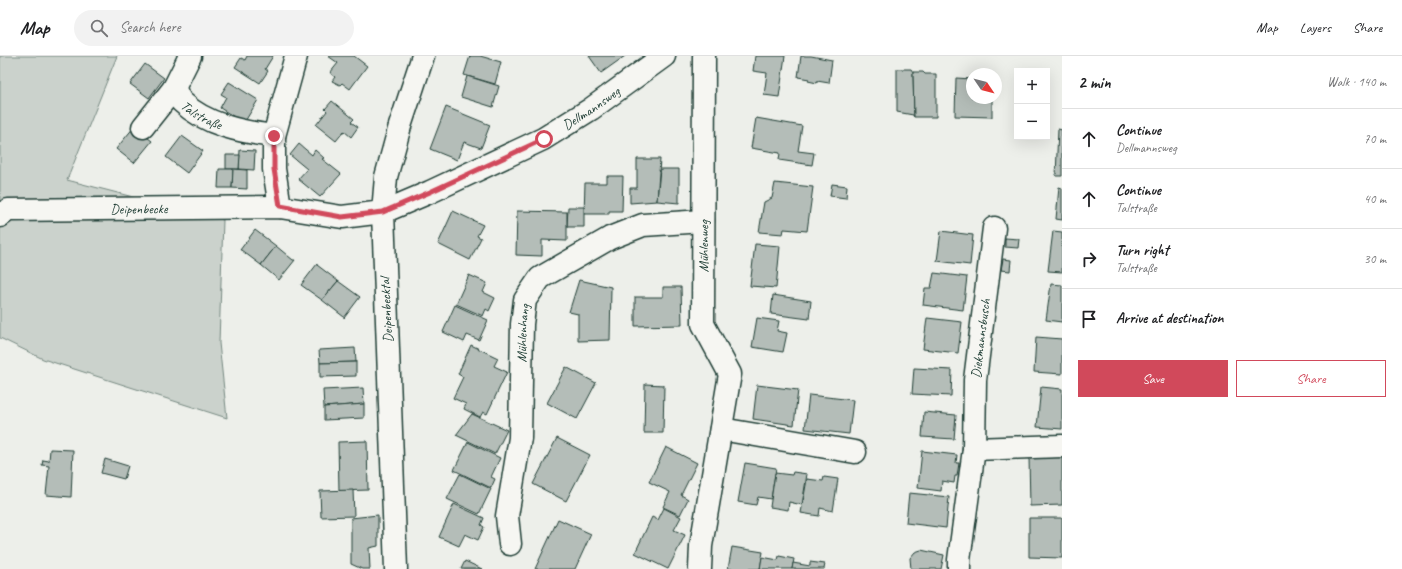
<!DOCTYPE html>
<html lang="en">
<head>
<meta charset="utf-8">
<style>
  :root { --surface:#fff; --page:#f2f2f2; --text:#202124; --muted:#757577; --line:#e0e0e0; --accent:#d1495b }
  body { margin:0; font-family:Caveat,sans-serif; background:var(--page); color:var(--text) }
  .controls { position:absolute; right:12px; top:12px; display:grid; overflow:hidden; border-radius:0px; box-shadow:0 4px 16px #0002 }
  .controls button { width:36px; height:36px; display:grid; place-items:center; padding:0; border:0; border-bottom:1px solid var(--line); background:var(--surface); color:var(--text); font:20px sans-serif }
  .compass { position:absolute; left:966px; top:12px; width:36px; height:36px; border-radius:50%; background:var(--surface); box-shadow:0 4px 16px #0002; rotate:125deg }
  .stop { position:absolute; width:12px; height:12px; margin:-9px; border:3px solid #d1495b; border-radius:50%; background:#fff }
  .stop.end { background:#d1495b; border-color:#fff; box-shadow:0 1px 4px #0008 }
  .list { margin:0; padding:0; list-style:none }
  h2 { display:flex; justify-content:space-between; align-items:center; height:52px; margin:0; padding:0 16px; font-size:17px }
  h2 small { font-size:13px; font-weight:400; color:var(--muted) }
  .list li { display:grid; grid-template-columns:26px 1fr auto; gap:12px; align-items:center; box-sizing:border-box; height:60px; padding:0 16px; border-top:1px solid var(--line) }
  .list b { display:block; font-size:15px; white-space:nowrap }
  .list p { margin:0; font-size:13px; white-space:nowrap; color:var(--muted) }
  .list em { font-size:13px; font-style:normal; color:var(--muted) }
  .actions { display:flex; gap:8px; padding:12px 16px }
  .actions a { flex:1; padding:9px 0; border:1px solid var(--accent); border-radius:0px; text-align:center; font-size:14px; color:var(--accent) }
  .actions .main { background:var(--accent); color:#fff }
  .icon { flex:none; width:22px; height:22px; fill:none; stroke:currentColor; stroke-width:2; stroke-linecap:round; stroke-linejoin:round }
  .map { position:relative; flex:none; width:1062px; height:513px; overflow:hidden }
  header { display:flex; align-items:center; gap:24px; box-sizing:border-box; height:56px; padding:0 20px; background:var(--surface); border-bottom:1px solid var(--line) }
  header strong { font-size:19px }
  nav { display:flex; gap:22px; margin-inline-start:auto; font-size:14px }
  .search { width:280px; height:36px; background:var(--page); display:flex; align-items:center; gap:10px; box-sizing:border-box; padding:0 14px; border-radius:22px; color:var(--muted); font-size:15px }
  main { display:flex }
  aside { flex:1; background:var(--surface) }
  .map>svg:first-child { display:block }
</style>
</head>
<body>
<header>
<strong>Map</strong>
<div class="search"><svg class="icon" aria-label="search" viewBox="0 0 24 24"><circle cx="10" cy="10" r="6"/><path d="M15 15l6 6"/></svg>Search here</div>
<nav><a>Map</a><a>Layers</a><a>Share</a></nav>
</header>
<main>
<div class="map">
<svg width="1062" height="513" viewBox="0 0 1062 513">
  <rect width="100%" height="100%" fill="#edefea"/>
  <filter id="ink" filterUnits="userSpaceOnUse"><feTurbulence type="fractalNoise" baseFrequency=".025" numOctaves="2"/><feDisplacementMap in="SourceGraphic" scale="8" xChannelSelector="R" yChannelSelector="G"/><feConvolveMatrix kernelMatrix="1 2 1 2 8 2 1 2 1" color-interpolation-filters="sRGB"/></filter>
  <g filter="url(#ink)">
    <path fill="#cbd2cc" stroke="#758880" d="M0 0H117L67 124 223 164 219 287 227 362 43 303 0 282Z"/>
    <g fill="#b4bdb8" stroke="#1f3d34">
      <path d="M247 0H273L265 13 268 15 260 27 235 11 241 2 245 4Z"/>
      <path d="M328 0H354L367 10 350 33 342 27 340 29 332 25 335 21 330 17 338 7Z"/>
      <path d="M470 0H480L501 6 495 28 464 19Z"/>
      <path d="M589 0H625L601 17Z"/>
      <path d="M755 0H785L779 41 764 39 767 17 753 15Z"/>
      <path d="M801 0H811L832 4 829 27 817 25V27L808 25 809 23 798 21Z"/>
      <path d="M145 8 164 22 149 42 130 28Z"/>
      <path d="M897 13H911L913 16 914 61 913 59 897 56Z"/>
      <path d="M913 16H923L925 18H936V61H914Z"/>
      <path d="M467 20 499 30 493 51 461 41Z"/>
      <path d="M956 22 972 23V42H992V61L955 60Z"/>
      <path d="M229 26 258 44 244 67 220 52 226 41 221 38Z"/>
      <path d="M332 45 354 63 351 66 358 71 351 81 344 75 336 85 316 69 327 55 325 53Z"/>
      <path d="M446 51 490 69 481 92 464 86 457 104 430 93Z"/>
      <path d="M756 62 802 70 798 95 814 97 812 109 779 104 780 97 751 92Z"/>
      <path d="M134 71 152 85 134 107 116 93Z"/>
      <path d="M1058 73 1062 74V120H1056Z"/>
      <path d="M182 80 203 95 187 117 166 101Z"/>
      <path d="M299 88 312 99 315 94 324 102 322 103 341 118 320 141 298 123 307 113 290 99Z"/>
      <path d="M240 94 255 95 254 114 239 113Z"/>
      <path d="M226 99H240L239 113H226Z"/>
      <path d="M637 103H660L657 145 630 147V132H637Z"/>
      <path d="M219 113H233L232 132H218Z"/>
      <path d="M233 113 247 114V133L232 132Z"/>
      <path d="M660 113H679V147L657 145Z"/>
      <path d="M607 120H623L622 155H609V158H584L585 127H607Z"/>
      <path d="M775 127 813 131 807 175 784 173 783 178 759 176 764 146 772 142Z"/>
      <path d="M832 128 847 130 846 142 830 140Z"/>
      <path d="M1059 131 1062 132V164L1056 163Z"/>
      <path d="M568 151H584V171H567Z"/>
      <path d="M453 155 483 169 477 180 481 182 470 204 438 188Z"/>
      <path d="M517 155 567 156V185L542 184V200L516 199Z"/>
      <path d="M255 174 276 190 261 209 241 194H240Z"/>
      <path d="M941 175 973 179 970 209 937 205Z"/>
      <path d="M1053 175 1062 176V216L1048 215Z"/>
      <path d="M1005 182 1019 183 1018 192 1005 191Z"/>
      <path d="M755 188 780 190 776 232 750 230Z"/>
      <path d="M276 190 293 204H295L279 224 261 209Z"/>
      <path d="M1003 203 1011 204 1010 215 1001 214Z"/>
      <path d="M317 208V209L338 225 322 244 301 229Z"/>
      <path d="M934 217 967 221 963 254 923 249 925 232H931Z"/>
      <path d="M469 219 487 227 483 236 495 242 489 255 486 253 483 260 456 248Z"/>
      <path d="M579 224 611 231 610 284 578 285V258L569 256Z"/>
      <path d="M338 225 360 241 344 262V261L322 244Z"/>
      <path d="M1051 228 1062 229V266L1046 264Z"/>
      <path d="M663 231H681L682 269 635 270V241H663Z"/>
      <path d="M773 239 811 245 809 263 771 258Z"/>
      <path d="M455 249 488 264 479 284 467 279 464 286 443 276Z"/>
      <path d="M757 262 779 265 777 275 787 277 783 296 752 291Z"/>
      <path d="M927 262 962 266 958 297 923 293Z"/>
      <path d="M1036 281 1062 283V318L1034 316Z"/>
      <path d="M471 289 498 302 494 310 507 316 487 358 483 356 480 361 464 353 466 348 453 342 463 321 458 318Z"/>
      <path d="M355 292 356 306 320 307 319 294Z"/>
      <path d="M356 306V320L320 321V307Z"/>
      <path d="M566 311 596 327 577 363 547 347Z"/>
      <path d="M914 312 952 314 951 340 912 338Z"/>
      <path d="M645 328 664 329 663 377H644Z"/>
      <path d="M757 329 798 334 794 369 753 363Z"/>
      <path d="M1041 331 1062 333V373L1037 371Z"/>
      <path d="M363 332 364 348 324 351 323 334Z"/>
      <path d="M809 339 853 344 849 378 805 373Z"/>
      <path d="M364 348V362L324 364V351Z"/>
      <path d="M924 356 956 359 954 383 922 381Z"/>
      <path d="M472 358 507 374 495 398 456 379Z"/>
      <path d="M557 382 590 399 566 445 533 428Z"/>
      <path d="M367 385 368 434 339 435 338 386Z"/>
      <path d="M468 386 500 402 491 421 495 423 491 432 454 414Z"/>
      <path d="M666 391 697 407 681 439 688 443 680 459 663 451 670 436 649 426Z"/>
      <path d="M50 393 73 394 71 441 46 439 49 410 42 409 43 404 49 405Z"/>
      <path d="M922 395 957 399 956 407H959L957 420H955L954 427 942 425 941 435 918 432Z"/>
      <path d="M1062 400V449L1030 450 1029 401Z"/>
      <path d="M105 403 128 410 124 423 101 417Z"/>
      <path d="M745 407 776 412 771 443 758 441 756 449 738 446Z"/>
      <path d="M793 416 807 418 802 449 789 446 788 454 770 451 775 417 792 419Z"/>
      <path d="M460 418 491 433 479 458 447 443Z"/>
      <path d="M824 421 838 423 833 455 820 452 819 460 801 457 807 423 823 425Z"/>
      <path d="M353 434 354 460 321 461 320 435Z"/>
      <path d="M909 437 949 441 946 472 906 467Z"/>
      <path d="M454 448 484 462 481 469 484 471 478 484 465 478 459 490 439 481Z"/>
      <path d="M664 452 681 461 674 474 685 479 668 513 635 497 652 461 658 464Z"/>
      <path d="M378 459V490L369 492 370 513H362L351 508V462Z"/>
      <path d="M1029 462H1062V502L1029 501Z"/>
      <path d="M558 463 591 478 575 513H535Z"/>
      <path d="M732 491 763 496 760 513H728Z"/>
      <path d="M921 494 944 499 941 513H911L910 502 915 496Z"/>
      <path d="M779 500 794 503 792 513H760L762 501 778 504Z"/>
      <path d="M465 505 482 513H461Z"/>
      <path d="M810 506 825 508 824 513H792L793 507 810 510Z"/>
    </g>
    <g fill="none" stroke-linecap="round" stroke-linejoin="round">
      <g stroke="#1f3d34" stroke-width="25">
        <g id="minor">
          <path id="s1" d="M174 32C177 37 179 43 182 46 206 69 242 76 274 80"/>
          <path d="M143 71 174 32 190 0"/>
          <path d="M280 151 274 113V80L296 0"/>
          <path id="s2" d="M0 160 8 154 280 151 342 161 383 156 430 136 543 83 591 53 664 0"/>
          <path d="M721 373 855 396"/>
          <path d="M974 393 1062 390"/>
          <path id="s3" d="M510 488 507 460 520 382 522 268 525 244 540 222 610 182 643 169 703 165"/>
          <path id="s4" d="M700 513 701 490 730 318 703 268 704 0"/>
          <path id="s5" d="M959 513V504L974 393 975 324 994 172"/>
        </g>
      </g>
      <g stroke="#1f3d34" stroke-width="25">
        <path id="major" d="M396 513 383 156 386 121 400 70 423 0"/>
      </g>
      <use href="#minor" stroke="#f6f6f2" stroke-width="22"/>
      <use href="#major" stroke="#f6f6f2" stroke-width="22"/>
    </g>
  </g>
  <g fill="none" stroke-linecap="round" stroke-linejoin="round" filter="url(#ink)">
    <path stroke="#d1495b" stroke-width="5" d="M274 80V113L280 150 342 161 383 156 430 136 544 83"/>
  </g>
  <g text-anchor="middle" stroke-width="3" stroke-linejoin="round" paint-order="stroke">
    <g font-size="14" fill="#1f3d34" stroke="#f6f6f2">
      <text dy="5" stroke="none"><textPath href="#s2" startOffset="619">Dellmannsweg</textPath></text>
      <text dy="5" stroke="none"><textPath href="#s1" startOffset="40">Talstraße</textPath></text>
      <text dy="5" stroke="none"><textPath href="#s2" startOffset="141">Deipenbecke</textPath></text>
      <text dy="5" stroke="none"><textPath href="#s4" startOffset="332">Mühlenweg</textPath></text>
      <text transform="translate(386 254) rotate(-93)" y="5">Deipenbecktal</text>
      <text dy="5" stroke="none"><textPath href="#s3" startOffset="212">Mühlenhang</textPath></text>
      <text dy="5" stroke="none"><textPath href="#s5" startOffset="232">Diekmannsbusch</textPath></text>
    </g>
  </g>
</svg>
<div class="controls">
<button>+</button>
<button>−</button>
</div>
<svg class="compass" viewBox="-18 -18 36 36"><path d="M0-13l5 13h-10z" fill="#e53935"/><path d="M0 13l5-13h-10z" fill="#757577"/></svg>
<div class="stop" style="left:544px;top:83px"></div>
<div class="stop end" style="left:274px;top:80px"></div>
</div>
<aside>
<h2>2 min<small>Walk · 140 m</small></h2>
<ul class="list">
<li><svg class="icon" aria-label="ahead" viewBox="0 0 24 24"><path d="M12 20V5M6 11l6-6 6 6"/></svg><div><b>Continue</b><p>Dellmannsweg</p></div><em>70 m</em></li>
<li><svg class="icon" aria-label="ahead" viewBox="0 0 24 24"><path d="M12 20V5M6 11l6-6 6 6"/></svg><div><b>Continue</b><p>Talstraße</p></div><em>40 m</em></li>
<li><svg class="icon" aria-label="right" viewBox="0 0 24 24"><path d="M7 20v-9h11M14 6l5 5-5 5"/></svg><div><b>Turn right</b><p>Talstraße</p></div><em>30 m</em></li>
<li><svg class="icon" aria-label="arrive" viewBox="0 0 24 24"><path d="M6 21V4h12l-3 4 3 4H6"/></svg><div><b>Arrive at destination</b></div></li>
</ul>
<div class="actions"><a class="main">Save</a><a>Share</a></div>
</aside>
</main>
</body>
</html>
